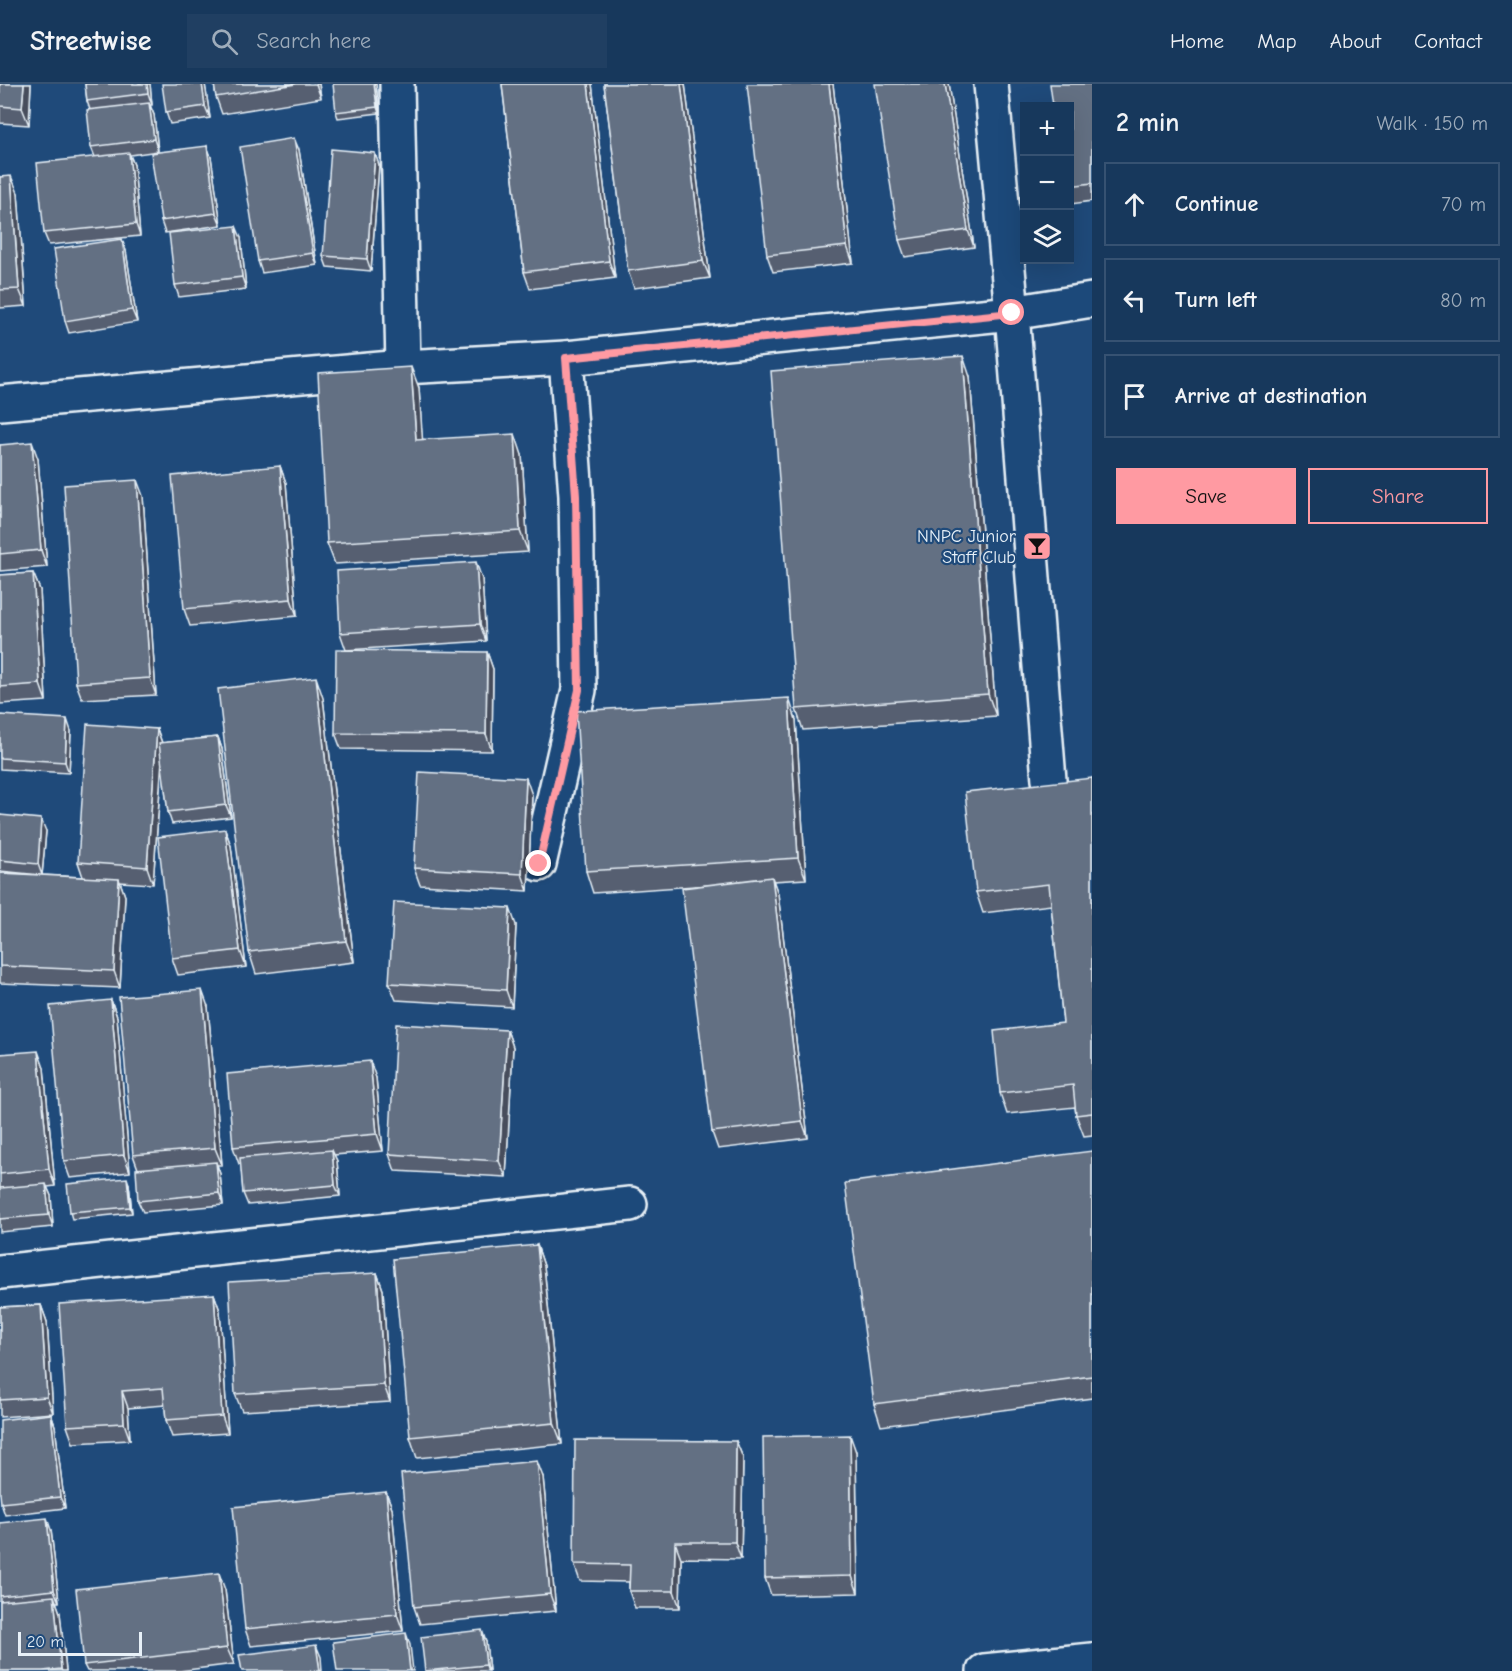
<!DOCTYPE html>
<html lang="en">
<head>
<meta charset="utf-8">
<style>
  :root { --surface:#17385c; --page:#203f62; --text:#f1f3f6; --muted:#9eacbb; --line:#365272; --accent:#ff9aa2 }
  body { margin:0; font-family:"Comic Neue",sans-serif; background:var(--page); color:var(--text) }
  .controls { position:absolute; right:18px; top:18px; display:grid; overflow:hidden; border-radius:0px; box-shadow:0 6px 24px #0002 }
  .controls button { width:54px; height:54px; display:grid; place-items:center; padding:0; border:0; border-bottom:2px solid var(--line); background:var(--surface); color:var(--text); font:30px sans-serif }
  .scale { position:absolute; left:18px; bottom:15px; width:124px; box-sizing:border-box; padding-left:6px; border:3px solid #e8f1f8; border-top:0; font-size:16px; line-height:21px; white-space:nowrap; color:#e8f1f8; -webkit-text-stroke:4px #1f4a7a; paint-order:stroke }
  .stop { position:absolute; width:18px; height:18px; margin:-14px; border:4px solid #ff9aa2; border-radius:50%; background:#fff }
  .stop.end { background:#ff9aa2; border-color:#fff; box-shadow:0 2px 6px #0008 }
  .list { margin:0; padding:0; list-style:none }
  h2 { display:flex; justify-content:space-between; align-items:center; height:78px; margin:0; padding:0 24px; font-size:26px }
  h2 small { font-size:20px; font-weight:400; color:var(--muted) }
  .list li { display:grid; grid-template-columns:39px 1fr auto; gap:18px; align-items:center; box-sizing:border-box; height:84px; margin:0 12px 12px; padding:0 12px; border:2px solid var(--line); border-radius:0px }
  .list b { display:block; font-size:22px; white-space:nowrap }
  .list em { font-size:20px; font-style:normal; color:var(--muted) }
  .actions { display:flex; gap:12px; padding:18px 24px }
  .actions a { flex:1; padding:14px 0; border:2px solid var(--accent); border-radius:0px; text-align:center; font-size:21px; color:var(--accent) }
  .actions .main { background:var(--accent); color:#111 }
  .icon { flex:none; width:33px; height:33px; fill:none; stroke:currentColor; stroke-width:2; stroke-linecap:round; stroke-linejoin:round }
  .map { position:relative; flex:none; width:1092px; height:1587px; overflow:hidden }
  header { display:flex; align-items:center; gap:36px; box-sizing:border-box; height:84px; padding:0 30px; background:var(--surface); border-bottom:2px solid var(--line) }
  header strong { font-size:28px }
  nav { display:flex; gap:33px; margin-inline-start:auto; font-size:21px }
  .search { width:420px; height:54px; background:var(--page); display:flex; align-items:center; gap:15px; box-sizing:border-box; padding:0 21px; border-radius:0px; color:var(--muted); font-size:22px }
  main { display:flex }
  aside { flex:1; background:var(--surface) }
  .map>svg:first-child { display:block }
</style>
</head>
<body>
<header>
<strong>Streetwise</strong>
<div class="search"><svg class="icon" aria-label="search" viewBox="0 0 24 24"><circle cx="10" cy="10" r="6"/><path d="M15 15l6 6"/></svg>Search here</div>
<nav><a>Home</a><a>Map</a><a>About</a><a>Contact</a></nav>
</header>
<main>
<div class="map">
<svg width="1092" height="1587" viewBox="0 0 1092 1587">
  <rect width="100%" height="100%" fill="#1f4a7a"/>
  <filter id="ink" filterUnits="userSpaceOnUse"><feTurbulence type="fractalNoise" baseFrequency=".0167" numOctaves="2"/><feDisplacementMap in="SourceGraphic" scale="12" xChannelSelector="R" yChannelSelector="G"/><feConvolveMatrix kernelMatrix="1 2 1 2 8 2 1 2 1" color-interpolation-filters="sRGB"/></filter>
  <g filter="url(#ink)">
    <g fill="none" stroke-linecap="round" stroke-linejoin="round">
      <g stroke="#e8f1f8" stroke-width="38">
        <g id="minor">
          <path d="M397 0 403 283"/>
          <path d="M991 0 1012 229 1049 696"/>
          <path d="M0 319 403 283 566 274 1012 229 1092 216"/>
          <path d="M539 780 579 606 576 412 566 274"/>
          <path d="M0 1188 630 1120"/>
          <path d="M984 1587 1092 1576"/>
        </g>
      </g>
      <use href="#minor" stroke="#1f4a7a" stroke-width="33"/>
    </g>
    <g fill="#565f71" stroke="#e8f1f8" stroke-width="1.5">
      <path d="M0 0H31L29 41 0 39Z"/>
      <path d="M85 0H150L152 21H150L154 31 158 67 130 71 134 81 140 152 49 161 44 149 95 73 91 63 90 26 87 17Z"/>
      <path d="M205 0 210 34 170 40 166 28Z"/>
      <path d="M214 0H319L321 14 222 30 216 13Z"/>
      <path d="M376 0 379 29 338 34 336 28Z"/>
      <path d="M502 0H592L615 194 530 205 524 188Z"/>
      <path d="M604 0H685L710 194 634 204 628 187Z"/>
      <path d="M833 0 853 179 773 188 767 171Z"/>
      <path d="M949 0 974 163 905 173 899 156Z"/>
      <path d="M1092 0V117L1071 120 1070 115V22Z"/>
      <path d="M207 62 211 73 221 141 165 149 161 137Z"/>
      <path d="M299 66 317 181 262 189 258 177Z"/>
      <path d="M379 81 371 187 327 183 323 172Z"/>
      <path d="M0 93 18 109 26 222 0 224Z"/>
      <path d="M241 154 246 205 179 213 175 201Z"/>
      <path d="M126 167 137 238 69 249 65 237Z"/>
      <path d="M970 293 996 632 803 646 796 625Z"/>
      <path d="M419 304 422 355 522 371 528 468 335 480 327 459Z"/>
      <path d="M0 361 38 375 47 483 0 487Z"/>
      <path d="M280 382 286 399 297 532 190 542 184 525Z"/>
      <path d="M143 412 156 611 82 615 76 599Z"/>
      <path d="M33 489 40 506 46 617 0 620V491Z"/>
      <path d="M482 495 486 557 346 566 340 549Z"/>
      <path d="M487 568 493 585 492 667 341 665 335 649Z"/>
      <path d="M323 614 354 878 256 890 249 868Z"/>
      <path d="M0 631 71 647 69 689 0 685Z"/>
      <path d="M796 636 806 795 773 797 778 810 808 1054 718 1065 712 1048 709 801 593 809 586 787Z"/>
      <path d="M157 645 162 659 218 653 222 665 231 733 172 740 168 728 162 679 153 800 120 798 125 812 120 904 0 899V789L40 791 0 787V731L46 747 42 791 83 793 78 778Z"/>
      <path d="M1092 694V1051L1084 1052 1076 1031 1075 1023 1007 1030 1000 1009 1063 939 1051 821 983 829 976 808Z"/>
      <path d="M532 711 528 807 420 801 414 784Z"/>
      <path d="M225 745 231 762 246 883 178 891 172 874Z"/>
      <path d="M516 841 512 923 396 916 389 899Z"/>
      <path d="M111 916 117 933 130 1088 70 1094 64 1077Z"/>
      <path d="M208 923 222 1081H217L220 1090 223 1121 143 1128 138 1117V1085L133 1071Z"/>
      <path d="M507 946 513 963 506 1093 395 1087 389 1070Z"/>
      <path d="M0 970 44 984 55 1102 47 1103 51 1112 53 1143 0 1148Z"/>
      <path d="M376 994 383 1067 334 1071 337 1077 340 1112 248 1121 243 1109 241 1080H239L233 1063Z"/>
      <path d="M1092 1067V1314L881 1342 874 1320Z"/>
      <path d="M129 1100 132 1129 72 1135 70 1128Z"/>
      <path d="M537 1161 544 1182 562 1360 417 1374 410 1353Z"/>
      <path d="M377 1189 383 1206 390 1318 242 1327 235 1310Z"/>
      <path d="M214 1210 220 1227 228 1349 172 1353 166 1336 165 1321 128 1324 130 1356 73 1359 67 1342Z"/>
      <path d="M41 1221 47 1238 53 1329 0 1333V1223Z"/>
      <path d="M51 1330 55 1342 65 1424 5 1431 1 1419Z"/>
      <path d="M736 1357 743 1374 741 1475 681 1474 680 1524H635L629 1507V1498L580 1497 574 1480Z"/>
      <path d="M856 1368 858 1509 771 1511 765 1494Z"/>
      <path d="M543 1393 556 1527 420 1540 414 1523Z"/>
      <path d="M386 1408 392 1424 403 1547 251 1562 245 1545Z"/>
      <path d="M0 1439 51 1446 59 1518H56L60 1529 66 1587H0Z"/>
      <path d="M225 1506 234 1580 179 1587H87L84 1581Z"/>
      <path d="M486 1558 489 1587H425Z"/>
    </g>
    <g fill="#464e5c" stroke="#e8f1f8" stroke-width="1.5">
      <path d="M24 0H31L29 41 22 24Z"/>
      <path d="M147 0H150L152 21 148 9Z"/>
      <path d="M202 0H205L210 34 205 22Z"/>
      <path d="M316 0H319L321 14Z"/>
      <path d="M374 0H376L379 29 377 23Z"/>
      <path d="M588 0H592L615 194 609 177Z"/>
      <path d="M681 0H685L710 194 703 177Z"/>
      <path d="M829 0H833L853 179 847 162Z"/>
      <path d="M945 0H949L974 163 968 146Z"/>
      <path d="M149 19 154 31 158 67 154 55Z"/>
      <path d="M294 54 299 66 317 181 313 169Z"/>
      <path d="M207 62 211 73 221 141 216 129Z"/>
      <path d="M129 69 134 81 140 152 136 140Z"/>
      <path d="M375 69 379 81 371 187 367 175Z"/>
      <path d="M11 92 18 109 26 222 19 205Z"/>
      <path d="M236 142 241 154 246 205 242 193Z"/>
      <path d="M122 155 126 167 137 238 132 226Z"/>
      <path d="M963 272 970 293 996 632 988 610Z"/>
      <path d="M411 283 419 304 424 377 416 356Z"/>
      <path d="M515 350 522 371 528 468 520 447Z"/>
      <path d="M32 358 38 375 47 483 41 466Z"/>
      <path d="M280 382 286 399 297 532 291 515Z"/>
      <path d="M137 396 143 412 156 611 150 594Z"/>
      <path d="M476 478 482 495 486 557 480 540Z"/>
      <path d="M33 489 40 506 46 617 40 600Z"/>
      <path d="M487 568 493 585 492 667 486 650Z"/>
      <path d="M316 593 323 614 354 878 346 857Z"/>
      <path d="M789 614 796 636 806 795 798 774Z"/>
      <path d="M67 635 71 647 69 689 65 678Z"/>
      <path d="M157 645 163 662 153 800 147 783Z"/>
      <path d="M218 653 222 665 231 733 226 721Z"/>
      <path d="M526 694 532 711 528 807 522 790Z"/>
      <path d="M41 735 46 747 42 791 38 780Z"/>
      <path d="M225 745 231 762 246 883 240 866Z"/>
      <path d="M772 793 778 810 808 1054 802 1037Z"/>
      <path d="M119 795 125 812 120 904 114 887Z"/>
      <path d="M510 824 516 841 512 923 506 906Z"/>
      <path d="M202 906 208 923 222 1081 215 1064Z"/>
      <path d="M111 916 117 933 130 1088 124 1071Z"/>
      <path d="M507 946 513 963 506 1093 499 1077Z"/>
      <path d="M38 967 44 984 55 1102 49 1085Z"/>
      <path d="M370 977 376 994 383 1067 377 1050Z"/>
      <path d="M332 1066 337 1077 340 1112 335 1101Z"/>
      <path d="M216 1078 220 1090 223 1121 219 1109Z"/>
      <path d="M127 1094 129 1100 132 1129 130 1123Z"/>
      <path d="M46 1100 51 1112 53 1143 49 1131Z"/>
      <path d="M537 1161 544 1182 562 1360 554 1339Z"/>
      <path d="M377 1189 383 1206 390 1318 384 1301Z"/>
      <path d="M214 1210 220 1227 228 1349 222 1332Z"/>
      <path d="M41 1221 47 1238 53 1329 47 1313Z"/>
      <path d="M122 1307 128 1324 130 1356 124 1339Z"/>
      <path d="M51 1330 55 1342 65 1424 60 1413Z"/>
      <path d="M850 1351 856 1368 858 1509 852 1492Z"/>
      <path d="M736 1357 743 1374 741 1475 735 1458Z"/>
      <path d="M537 1377 543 1393 556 1527 550 1510Z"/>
      <path d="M386 1408 392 1424 403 1547 397 1530Z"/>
      <path d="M47 1434 51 1446 59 1518 54 1506Z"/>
      <path d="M675 1458 681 1474 680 1524 674 1507Z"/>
      <path d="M219 1489 225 1506 234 1580 227 1564Z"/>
      <path d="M54 1512 60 1529 66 1587H62L61 1585Z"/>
      <path d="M482 1546 486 1558 489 1587H488L486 1581Z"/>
      <path d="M406 1549 410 1561 413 1587H410Z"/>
      <path d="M316 1561 321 1573 322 1587H320Z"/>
    </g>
    <g fill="#646f83" stroke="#e8f1f8" stroke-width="1.5">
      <path d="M0 0H24L22 24 0 22Z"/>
      <path d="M85 0H147L148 9 87 17Z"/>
      <path d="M162 0H202L205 22 166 28Z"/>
      <path d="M214 0H296L216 13Z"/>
      <path d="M333 0H374L377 23 336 28Z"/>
      <path d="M502 0H588L609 177 524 188Z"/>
      <path d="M604 0H681L703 177 628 187Z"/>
      <path d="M747 0H829L847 162 767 171Z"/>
      <path d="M875 0H945L968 146 899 156Z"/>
      <path d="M1050 0H1092V99L1070 102V22H1053Z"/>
      <path d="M149 19 154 55 91 63 87 26Z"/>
      <path d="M294 54 313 169 258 177 240 63Z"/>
      <path d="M207 62 216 129 161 137 151 69Z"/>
      <path d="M331 65 375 69 367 175 323 172Z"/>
      <path d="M129 69 136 140 44 149 37 79Z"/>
      <path d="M11 92 19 205 0 206V93Z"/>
      <path d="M236 142 242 193 175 201 169 149Z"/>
      <path d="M122 155 132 226 65 237 54 165Z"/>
      <path d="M963 272 988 610 796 625 771 287Z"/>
      <path d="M411 283 416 356 515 350 520 447 327 459 318 289Z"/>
      <path d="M32 358 41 466 0 470V361Z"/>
      <path d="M280 382 291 515 184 525 172 392Z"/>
      <path d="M137 396 150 594 76 599 64 401Z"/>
      <path d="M476 478 480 540 340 549 337 487Z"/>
      <path d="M33 489 40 600 0 603V491Z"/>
      <path d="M336 566 487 568 486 650 335 649Z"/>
      <path d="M316 593 346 857 249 868 218 605Z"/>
      <path d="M789 614 798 774 586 787 576 627Z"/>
      <path d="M0 631 67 635 65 678 0 674Z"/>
      <path d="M87 640 157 645 147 783 78 778Z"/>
      <path d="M218 653 226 721 168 728 159 659Z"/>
      <path d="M419 688 526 694 522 790 414 784Z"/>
      <path d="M1092 694V1029L1076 1031 1073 1001 1000 1009 994 947 1063 939 1049 800 976 808 965 708Z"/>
      <path d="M0 731 41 735 38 780 0 776Z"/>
      <path d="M225 745 240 866 172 874 158 753Z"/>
      <path d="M0 789 119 795 114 887 0 882Z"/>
      <path d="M772 793 802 1037 712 1048 682 804Z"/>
      <path d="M394 818 510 824 506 906 389 899Z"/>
      <path d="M202 906 215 1064 133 1071 119 913Z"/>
      <path d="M111 916 124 1071 64 1077 50 922Z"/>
      <path d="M396 940 507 946 499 1077 389 1070Z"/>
      <path d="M38 967 49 1085 0 1090V970Z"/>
      <path d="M370 977 377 1050 233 1063 227 990Z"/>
      <path d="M332 1066 335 1101 243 1109 240 1074Z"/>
      <path d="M1092 1067V1292L874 1320 845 1099Z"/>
      <path d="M216 1078 219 1109 138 1117 136 1085Z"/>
      <path d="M127 1094 130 1123 70 1128 67 1100Z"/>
      <path d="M46 1100 49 1131 0 1135V1104Z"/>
      <path d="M537 1161 554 1339 410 1353 393 1175Z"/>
      <path d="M377 1189 384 1301 235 1310 229 1198Z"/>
      <path d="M214 1210 222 1332 166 1336 163 1304 122 1307 124 1339 67 1342 59 1220Z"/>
      <path d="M41 1221 47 1313 0 1316V1223Z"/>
      <path d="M51 1330 60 1413 1 1419 0 1409V1336Z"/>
      <path d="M850 1351 852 1492 765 1494 763 1353Z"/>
      <path d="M575 1356 736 1357 735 1458H675L674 1507H629L630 1481 574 1480Z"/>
      <path d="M537 1377 550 1510 414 1523 401 1390Z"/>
      <path d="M386 1408 397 1530 245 1545 233 1423Z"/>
      <path d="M47 1434 54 1506 0 1512V1439Z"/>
      <path d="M219 1489 227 1564 84 1581 76 1505Z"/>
      <path d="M54 1512 61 1585 43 1587H0V1517Z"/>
      <path d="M482 1546 486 1581 425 1587 421 1553Z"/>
      <path d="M406 1549 410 1587H337L333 1558Z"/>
      <path d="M316 1561 320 1587H242L239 1571Z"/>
    </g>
  </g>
  <g fill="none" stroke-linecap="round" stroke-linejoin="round" filter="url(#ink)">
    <path stroke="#ff9aa2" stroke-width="8" d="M539 780 579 606 576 412 566 274 1012 229"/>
  </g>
  <defs>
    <g id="bar-square" transform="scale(1.5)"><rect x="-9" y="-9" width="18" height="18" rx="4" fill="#ff9aa2" stroke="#1f4a7a"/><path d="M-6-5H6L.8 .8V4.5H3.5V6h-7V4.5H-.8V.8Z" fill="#111"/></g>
  </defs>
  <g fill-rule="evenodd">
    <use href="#bar-square" x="1037" y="462"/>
  </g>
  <g text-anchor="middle" stroke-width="4.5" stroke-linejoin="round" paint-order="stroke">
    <g font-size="18" fill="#e8f1f8" stroke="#1f4a7a" text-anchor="end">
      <text x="1016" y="458">NNPC Junior<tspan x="1016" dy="21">Staff Club</tspan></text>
    </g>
  </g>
</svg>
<div class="controls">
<button>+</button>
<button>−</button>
<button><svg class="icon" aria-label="layers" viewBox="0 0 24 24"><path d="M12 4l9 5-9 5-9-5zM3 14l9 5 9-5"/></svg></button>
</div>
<div class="scale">20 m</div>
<div class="stop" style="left:1012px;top:229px"></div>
<div class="stop end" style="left:539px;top:780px"></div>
</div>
<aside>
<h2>2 min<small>Walk · 150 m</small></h2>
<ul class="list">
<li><svg class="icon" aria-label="ahead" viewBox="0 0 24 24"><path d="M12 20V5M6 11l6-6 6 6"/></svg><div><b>Continue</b></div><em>70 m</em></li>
<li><svg class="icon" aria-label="left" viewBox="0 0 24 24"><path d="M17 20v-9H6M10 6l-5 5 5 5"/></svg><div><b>Turn left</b></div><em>80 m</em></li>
<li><svg class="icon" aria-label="arrive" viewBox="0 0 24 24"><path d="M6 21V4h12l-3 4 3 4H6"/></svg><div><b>Arrive at destination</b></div></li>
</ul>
<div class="actions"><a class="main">Save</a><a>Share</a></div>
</aside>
</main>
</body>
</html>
